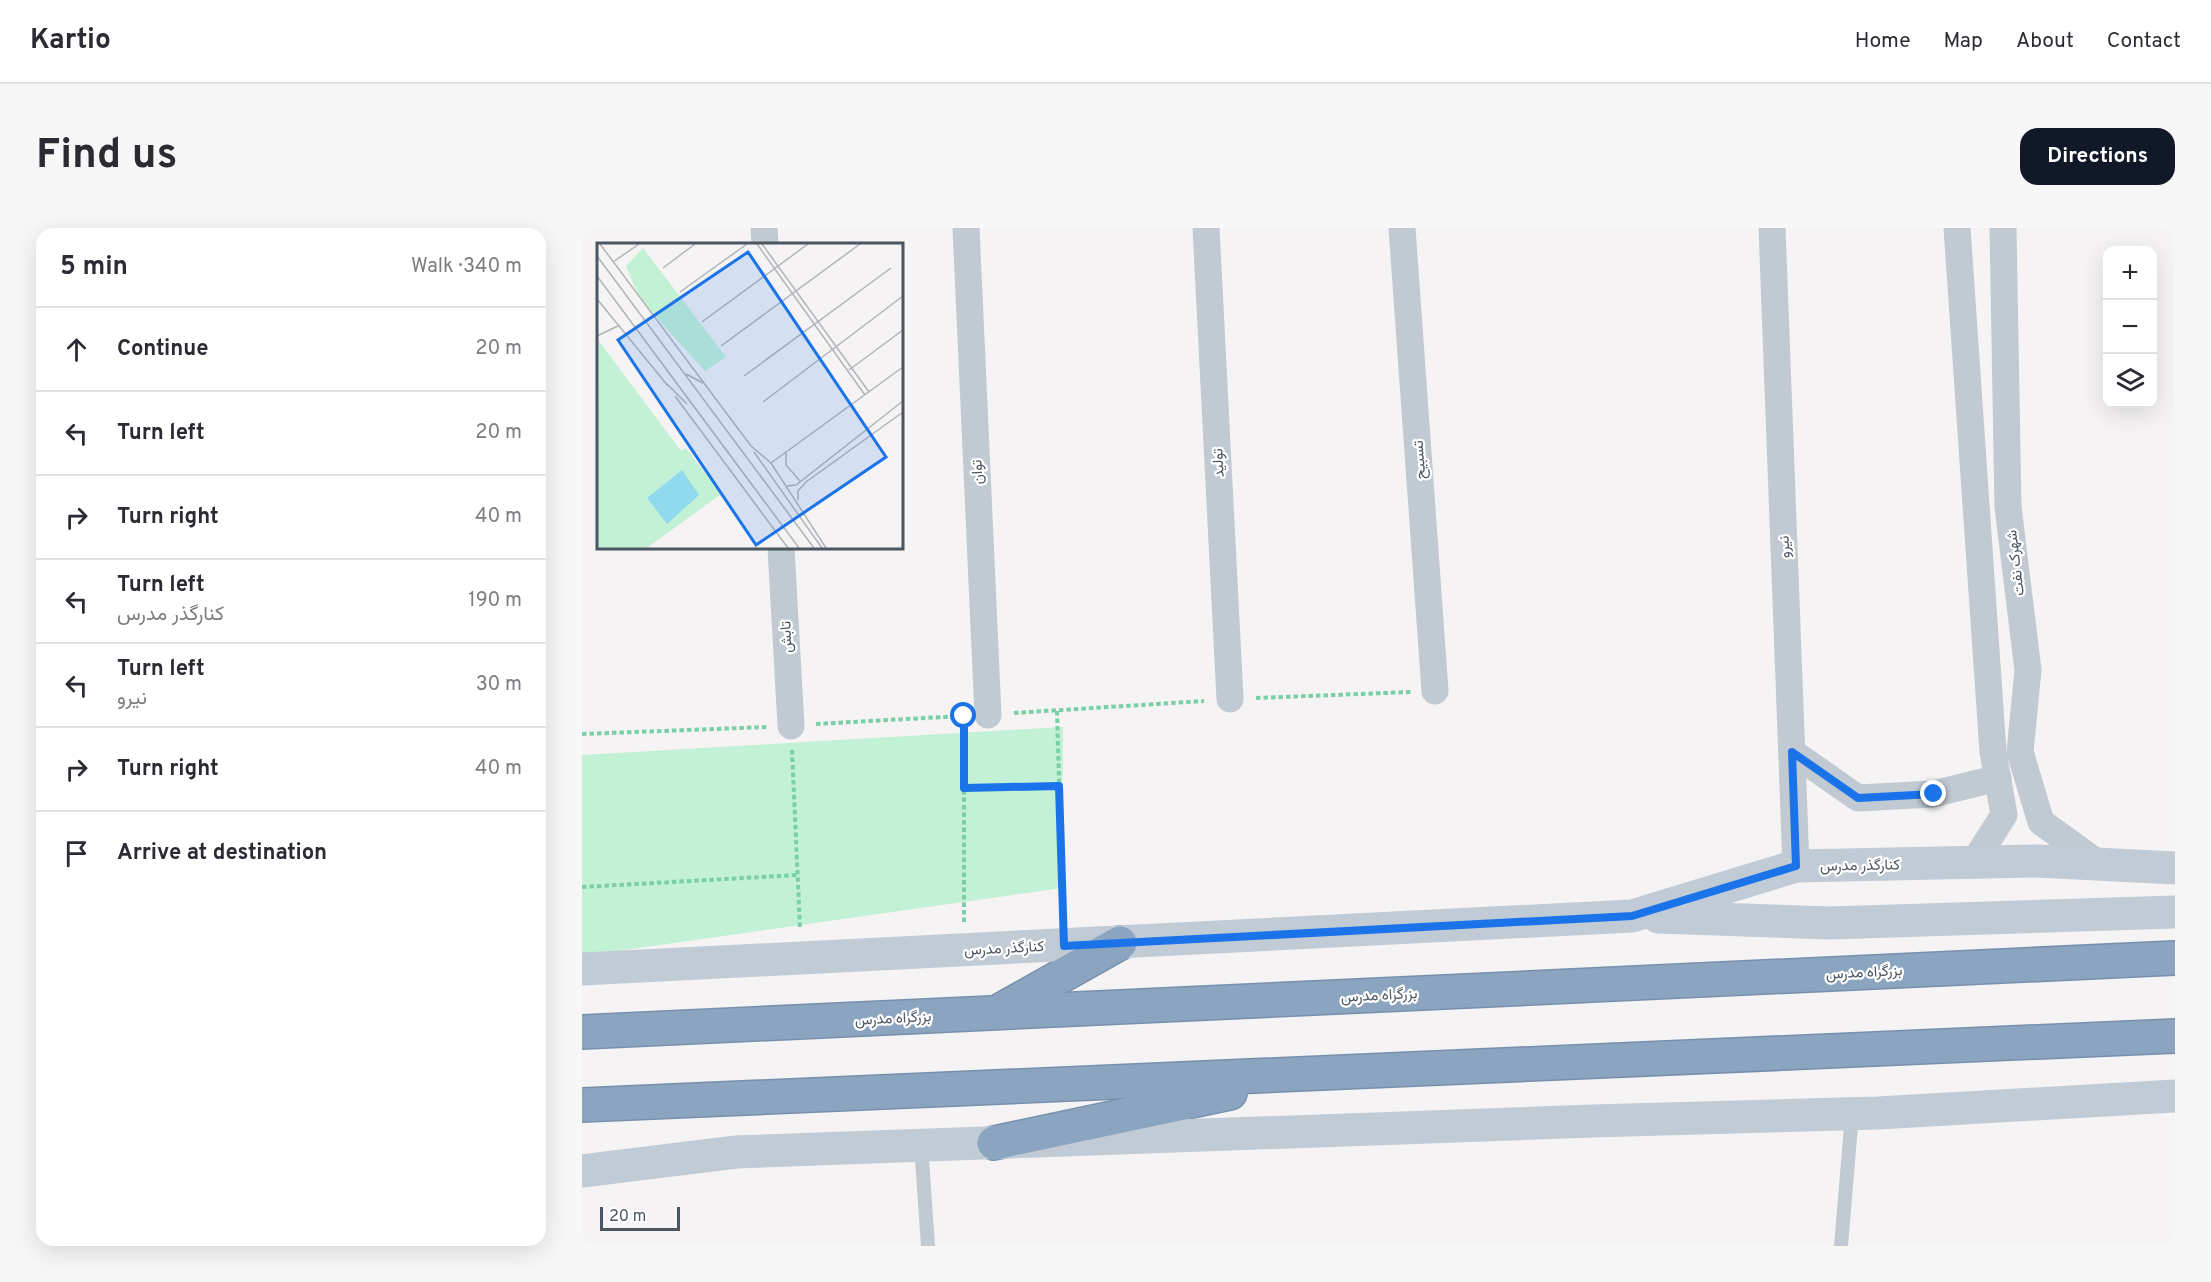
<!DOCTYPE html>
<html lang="en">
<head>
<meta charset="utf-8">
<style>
  :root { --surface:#fff; --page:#f7f7f7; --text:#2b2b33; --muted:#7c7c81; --line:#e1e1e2; --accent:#111827 }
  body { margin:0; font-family:Overpass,Vazirmatn,sans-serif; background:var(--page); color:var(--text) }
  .controls { position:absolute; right:18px; top:18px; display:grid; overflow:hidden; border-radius:12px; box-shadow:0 6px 24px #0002 }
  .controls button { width:54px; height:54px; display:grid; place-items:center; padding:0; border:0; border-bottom:2px solid var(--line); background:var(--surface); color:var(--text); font:30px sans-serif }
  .scale { position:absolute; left:18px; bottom:15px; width:80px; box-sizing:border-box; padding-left:6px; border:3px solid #4a5661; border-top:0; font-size:16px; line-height:21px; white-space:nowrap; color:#4a5661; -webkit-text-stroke:4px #fff; paint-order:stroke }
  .stop { position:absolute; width:18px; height:18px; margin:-14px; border:4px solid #1a73e8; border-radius:50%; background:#fff }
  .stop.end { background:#1a73e8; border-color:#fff; box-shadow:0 2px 6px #0008 }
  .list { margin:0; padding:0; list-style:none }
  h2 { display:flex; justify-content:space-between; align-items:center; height:78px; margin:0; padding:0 24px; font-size:26px }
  h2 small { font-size:20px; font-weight:400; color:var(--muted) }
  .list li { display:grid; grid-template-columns:39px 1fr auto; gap:18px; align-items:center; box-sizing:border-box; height:84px; padding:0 24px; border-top:2px solid var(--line) }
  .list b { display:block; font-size:22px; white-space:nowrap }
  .list p { margin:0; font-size:20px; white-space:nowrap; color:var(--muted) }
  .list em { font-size:20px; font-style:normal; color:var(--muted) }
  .icon { flex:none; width:33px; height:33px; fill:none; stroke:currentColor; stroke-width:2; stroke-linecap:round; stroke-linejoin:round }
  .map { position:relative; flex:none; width:1593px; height:1018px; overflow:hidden; border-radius:18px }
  header { display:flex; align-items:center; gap:36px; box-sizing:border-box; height:84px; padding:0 30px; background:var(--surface); border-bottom:2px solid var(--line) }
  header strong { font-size:28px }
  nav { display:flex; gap:33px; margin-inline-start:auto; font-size:21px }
  .intro { display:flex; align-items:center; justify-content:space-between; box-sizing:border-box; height:144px; padding:0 36px }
  h1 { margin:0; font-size:42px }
  .button { padding:15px 27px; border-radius:18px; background:var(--accent); color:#fff; font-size:21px; font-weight:700 }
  main { display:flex; gap:36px; padding:0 36px }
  aside { flex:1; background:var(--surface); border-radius:18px; box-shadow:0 6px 24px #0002 }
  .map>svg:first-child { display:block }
</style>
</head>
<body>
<header>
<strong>Kartio</strong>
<nav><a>Home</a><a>Map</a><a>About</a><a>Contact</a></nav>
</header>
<div class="intro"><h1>Find us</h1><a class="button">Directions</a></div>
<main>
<aside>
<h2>5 min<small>Walk · 340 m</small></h2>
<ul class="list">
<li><svg class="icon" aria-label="ahead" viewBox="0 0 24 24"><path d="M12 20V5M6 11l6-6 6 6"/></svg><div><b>Continue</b></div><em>20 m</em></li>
<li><svg class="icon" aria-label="left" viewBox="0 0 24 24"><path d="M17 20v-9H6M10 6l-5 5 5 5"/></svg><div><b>Turn left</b></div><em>20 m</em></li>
<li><svg class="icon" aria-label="right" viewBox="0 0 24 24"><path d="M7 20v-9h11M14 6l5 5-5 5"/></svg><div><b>Turn right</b></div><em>40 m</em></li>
<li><svg class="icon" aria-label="left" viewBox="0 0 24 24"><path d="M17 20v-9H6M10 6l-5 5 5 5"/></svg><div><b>Turn left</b><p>کنارگذر مدرس</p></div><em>190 m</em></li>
<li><svg class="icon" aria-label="left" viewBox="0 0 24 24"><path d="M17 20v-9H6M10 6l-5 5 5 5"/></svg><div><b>Turn left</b><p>نیرو</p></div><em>30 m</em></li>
<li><svg class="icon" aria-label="right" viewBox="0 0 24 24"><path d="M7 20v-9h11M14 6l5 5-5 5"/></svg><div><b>Turn right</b></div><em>40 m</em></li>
<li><svg class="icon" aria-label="arrive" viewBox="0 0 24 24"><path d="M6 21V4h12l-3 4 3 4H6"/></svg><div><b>Arrive at destination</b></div></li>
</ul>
</aside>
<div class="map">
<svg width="1593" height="1018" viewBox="0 0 1593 1018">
  <rect width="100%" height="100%" fill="#f5f3f3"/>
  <path fill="#c3f1d5" d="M481 499 480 660 0 728V527Z"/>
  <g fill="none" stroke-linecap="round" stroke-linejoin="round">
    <g stroke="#7690ad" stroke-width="36">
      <g id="highway">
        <path d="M419 782 538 715"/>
        <path d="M0 804 1593 730"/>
        <path d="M0 877 1593 808"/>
        <path d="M412 915 648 865"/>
      </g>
    </g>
    <g stroke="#7ad0a6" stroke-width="4" stroke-dasharray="4.5 3" stroke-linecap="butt">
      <path d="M674 470 829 464"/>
      <path d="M475 483 481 689"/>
      <path d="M432 485 622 473"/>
      <path d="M234 496 379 488"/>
      <path d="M0 506 185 499"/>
      <path d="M210 522 218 700"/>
      <path d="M382 560 477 558"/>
      <path d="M0 659 216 647"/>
      <path d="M382 694V498"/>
    </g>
    <g stroke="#c1cad2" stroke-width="14">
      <path d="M339 917 346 1018"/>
      <path d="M1259 1018 1270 886"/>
    </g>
    <g stroke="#c1cad2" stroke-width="27">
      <path d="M182 0 183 16"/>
      <path d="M384 0 406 487"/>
      <path d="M624 0 648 471"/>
      <path d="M820 0 853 463"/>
      <path d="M1190 0 1214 638"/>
      <path d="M1375 0 1411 524 1422 587 1392 634"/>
      <path d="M1421 0 1426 279 1446 442 1438 524 1459 594 1517 636"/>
      <path d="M199 320 209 498"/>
      <path d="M1210 524 1276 570 1351 566 1416 550"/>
    </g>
    <g stroke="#c1cbd6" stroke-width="33">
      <path d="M1076 689 1248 695 1593 684"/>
      <path d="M0 741 1050 688 1214 638 1455 633 1593 640"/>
      <path d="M0 943 154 924 1010 893 1296 885 1593 868"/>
    </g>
    <use href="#highway" stroke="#8ba5c1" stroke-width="33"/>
  </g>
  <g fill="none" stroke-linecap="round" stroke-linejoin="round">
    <path stroke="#1a73e8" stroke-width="8" d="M382 488V560L477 558 482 718 1050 688 1214 638 1210 524 1276 570 1352 566"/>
  </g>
  <g text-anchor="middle" stroke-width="4.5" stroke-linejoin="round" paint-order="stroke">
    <g font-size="15" fill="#4a5661" stroke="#fff">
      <text transform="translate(837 232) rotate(-94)" y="5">تسبیح</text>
      <text transform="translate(636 235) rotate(-93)" y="5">تولید</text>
      <text transform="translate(395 244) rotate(-93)" y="5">توان</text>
      <text transform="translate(1202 319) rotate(-92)" y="5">نیرو</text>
      <text transform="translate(1433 335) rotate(-97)" y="5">شهرک نفت</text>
      <text transform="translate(204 409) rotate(-93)" y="5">تابش</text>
      <text transform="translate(1278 637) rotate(-1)" y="5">کنارگذر مدرس</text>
      <text transform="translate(422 720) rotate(-3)" y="5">کنارگذر مدرس</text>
      <text transform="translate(1282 744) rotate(-3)" y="5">بزرگراه مدرس</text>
      <text transform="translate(797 767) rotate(-3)" y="5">بزرگراه مدرس</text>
      <text transform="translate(311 790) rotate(-3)" y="5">بزرگراه مدرس</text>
    </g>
  </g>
  <g transform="translate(15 15)">
    <rect width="306" height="306" fill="#f5f3f3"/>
    <path d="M46 5 129 114 108 128 43 56 29 23ZM2 98 84 208 89 205 124 251 50 305H0Z" fill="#c3f1d5"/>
    <path d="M85 227 102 252 70 281 50 255Z" fill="#90daee"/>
    <path fill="none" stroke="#b1b4b9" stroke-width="1.5" d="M3 1 154 203 174 220 229 305M160 1 268 152M165 1 272 149M0 13 217 305M16 19 42 1M66 25 98 1M0 33 202 305M83 49 150 1M0 56 71 143M105 79 211 1M0 93 23 82M124 103 263 1M252 127 306 87M89 131 106 140M147 133 294 25M70 141 90 161M78 153 191 305M166 159 306 53M157 209 225 305M189 210V222L203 238M174 220 306 124M190 243 199 242 306 158M201 257V248L209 239 306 169"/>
    <path fill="#1a73e8" fill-opacity="0.15" stroke="#1a73e8" stroke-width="3" d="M151 9 289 214 159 302 21 97Z"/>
    <rect width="306" height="306" fill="none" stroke="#4a5661" stroke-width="3"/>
  </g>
</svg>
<div class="controls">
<button>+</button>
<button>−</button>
<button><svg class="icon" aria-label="layers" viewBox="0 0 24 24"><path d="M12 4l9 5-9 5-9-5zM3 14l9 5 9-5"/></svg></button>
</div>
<div class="scale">20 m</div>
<div class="stop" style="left:382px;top:488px"></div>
<div class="stop end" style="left:1352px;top:566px"></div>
</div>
</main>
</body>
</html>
